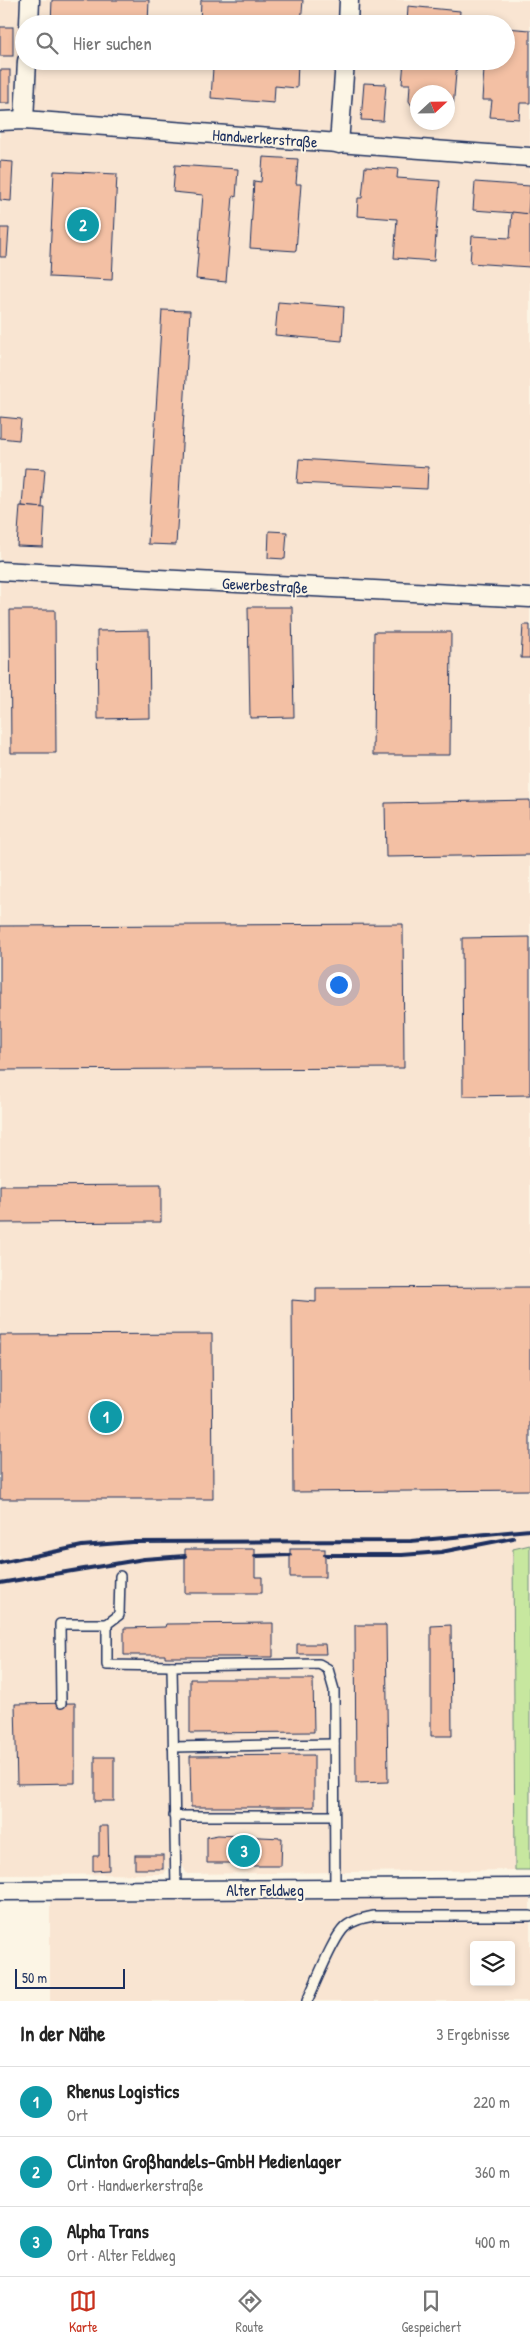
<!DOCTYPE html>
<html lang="de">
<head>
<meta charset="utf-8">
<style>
  :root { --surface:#fff; --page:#f2f2f2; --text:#222; --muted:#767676; --line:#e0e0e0; --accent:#c8321e }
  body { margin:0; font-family:"Patrick Hand",sans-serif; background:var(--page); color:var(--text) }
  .controls { position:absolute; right:15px; bottom:15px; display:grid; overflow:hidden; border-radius:5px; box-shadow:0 2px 8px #0003 }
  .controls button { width:45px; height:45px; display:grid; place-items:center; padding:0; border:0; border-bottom:1px solid var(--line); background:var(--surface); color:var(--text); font:25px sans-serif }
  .compass { position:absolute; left:410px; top:85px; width:45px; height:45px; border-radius:50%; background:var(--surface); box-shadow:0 2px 8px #0003; rotate:68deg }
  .scale { position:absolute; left:15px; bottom:12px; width:110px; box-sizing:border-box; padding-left:5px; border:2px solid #1b2f5e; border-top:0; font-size:14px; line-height:18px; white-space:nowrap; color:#1b2f5e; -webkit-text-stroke:4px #fcf5e5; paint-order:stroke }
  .you { position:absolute; left:338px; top:984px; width:18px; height:18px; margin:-12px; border:4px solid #fff; border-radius:50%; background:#1a73e8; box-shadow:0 0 0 8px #1a73e833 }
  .badge { display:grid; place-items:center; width:32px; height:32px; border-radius:50%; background:var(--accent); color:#fff; font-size:16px; font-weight:700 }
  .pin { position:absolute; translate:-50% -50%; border:2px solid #fff; box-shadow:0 1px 5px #0006 }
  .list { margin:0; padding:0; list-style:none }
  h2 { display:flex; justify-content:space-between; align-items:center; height:65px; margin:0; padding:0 20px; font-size:21px }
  h2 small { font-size:16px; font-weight:400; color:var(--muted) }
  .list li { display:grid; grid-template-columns:32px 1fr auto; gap:15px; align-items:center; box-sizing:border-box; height:70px; padding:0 20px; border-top:1px solid var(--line) }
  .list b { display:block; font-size:19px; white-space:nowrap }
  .list p { margin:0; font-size:16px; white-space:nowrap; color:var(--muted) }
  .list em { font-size:16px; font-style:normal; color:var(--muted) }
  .icon { flex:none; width:28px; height:28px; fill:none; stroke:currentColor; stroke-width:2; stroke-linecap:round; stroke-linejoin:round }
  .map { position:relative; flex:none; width:530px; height:2001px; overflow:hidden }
  .search { position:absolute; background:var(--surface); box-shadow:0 2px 8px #0003; left:15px; right:15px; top:15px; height:55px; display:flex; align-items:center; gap:12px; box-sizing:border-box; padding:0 18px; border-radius:28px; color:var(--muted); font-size:19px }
  .sheet { height:275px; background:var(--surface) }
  nav { display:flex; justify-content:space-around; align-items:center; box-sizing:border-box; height:70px; border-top:1px solid var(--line); background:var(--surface); font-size:14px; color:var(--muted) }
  nav a { display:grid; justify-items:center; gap:2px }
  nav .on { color:var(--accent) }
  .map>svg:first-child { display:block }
</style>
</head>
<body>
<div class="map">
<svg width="530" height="2001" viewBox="0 0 530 2001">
  <rect width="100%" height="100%" fill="#fcf5e5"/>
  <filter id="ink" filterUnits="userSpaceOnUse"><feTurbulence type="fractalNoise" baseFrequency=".02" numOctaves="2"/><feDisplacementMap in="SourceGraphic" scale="10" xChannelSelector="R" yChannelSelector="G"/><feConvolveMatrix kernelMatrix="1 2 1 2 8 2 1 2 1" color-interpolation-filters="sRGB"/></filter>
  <g filter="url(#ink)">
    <g fill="#f9e5d2" fill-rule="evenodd">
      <path d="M0 0H530V1545L513 1549 515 1870 187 1874 183 1867H168L164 1874 0 1875ZM24 24H506V61H24ZM418 92H448V122H418Z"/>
      <path d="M530 1898V2001H50V1901ZM474 1945H511V1982H474Z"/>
    </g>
    <path fill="#c7e79f" stroke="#718b7e" d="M530 1545V1870H515L513 1549Z"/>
    <g fill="#f3c0a4" stroke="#1b2f5e">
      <path d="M52 0H149L148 24H51Z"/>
      <path d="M201 0H303L301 24H200Z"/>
      <path d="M408 6 460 11 459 24H407Z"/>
      <rect x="0" y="27" width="13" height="29"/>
      <path d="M506 28 530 30V103H520L519 119 490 117 492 100H482L484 69 494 70 495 61H506Z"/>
      <path d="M197 61H298L297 88 275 86 274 103 211 98 213 68 196 67Z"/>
      <path d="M404 61H457L453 109H448V92H418V106H412L409 101 410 84H402Z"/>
      <rect x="0" y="70" width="10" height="33"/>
      <path d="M364 83 386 84 383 121 361 120Z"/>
      <path d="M263 157 298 159 296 184H301L296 251 250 248 254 181 261 182Z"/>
      <path d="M0 161 13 162 11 201 0 200Z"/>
      <path d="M175 165 238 169 236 197 233 196 226 282 196 279 203 195 173 192Z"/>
      <path d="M365 167 398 169 397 178 440 181 434 261 394 258 397 219 357 216 358 198H362Z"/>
      <path d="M54 171 117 174 112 280 49 277Z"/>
      <path d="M475 182 530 186 528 214 473 210Z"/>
      <path d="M512 212 530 214V267L470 263 472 236 510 238Z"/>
      <path d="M0 228H9L7 257H0Z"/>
      <path d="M278 302 344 307 342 341 275 335Z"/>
      <path d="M162 310 190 311 176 545 148 544Z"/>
      <path d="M0 417 21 419 19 440 0 438Z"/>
      <path d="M299 459 428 467 427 489 297 483Z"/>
      <path d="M25 468 45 469 42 508 22 506Z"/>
      <path d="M20 506 45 508 43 547 17 546Z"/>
      <path d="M269 531 287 532 285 559 268 558Z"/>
      <path d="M248 607H292L294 717 250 718Z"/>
      <path d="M10 610H55L56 753H11Z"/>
      <path d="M523 625H530V658H521Z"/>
      <path d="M149 630 150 718 98 719 97 631Z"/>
      <path d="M374 632H451L450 755H373Z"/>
      <path d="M530 800V855L386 857 385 803Z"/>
      <path d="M403 924 404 1068 0 1070V926Z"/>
      <path d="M530 937V1095L463 1096 462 938Z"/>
      <path d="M161 1185V1222L0 1223V1186Z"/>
      <path d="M530 1287V1490L293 1492 292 1300 316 1302V1288Z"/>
      <path d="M212 1334 213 1499H0V1335Z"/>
      <path d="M185 1549H255V1577H262V1593H185Z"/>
      <rect x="290" y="1549" width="35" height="28"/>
      <path d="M273 1623V1657H165V1655H124V1628L165 1627 166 1624Z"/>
      <path d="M355 1625H386L388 1782 356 1783Z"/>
      <path d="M451 1625 452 1736H431V1626Z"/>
      <path d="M297 1644H325L326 1654H297Z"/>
      <path d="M190 1679H313L314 1732 190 1733Z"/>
      <path d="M75 1703V1783L17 1784 15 1704Z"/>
      <path d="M314 1755V1807H191L190 1756Z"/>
      <rect x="95" y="1757" width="19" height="44"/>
      <path d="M99 1826H108L109 1870 93 1871V1856H99Z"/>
      <path d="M218 1835 282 1838 281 1866H236V1863H207V1837Z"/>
      <rect x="135" y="1855" width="28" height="14"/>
    </g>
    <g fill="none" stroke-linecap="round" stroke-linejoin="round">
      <g stroke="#1b2f5e" stroke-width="12">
        <g id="lane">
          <path d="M120 1576 119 1615 107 1624V1665L172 1666"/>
          <path d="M61 1703 60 1624H107"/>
          <path d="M173 1747 334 1744"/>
          <path d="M174 1816H334"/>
          <path d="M176 1889 172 1666 319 1664 328 1669 334 1690 335 1890"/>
          <path d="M307 2001C316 1983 332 1939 345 1927 353 1920 364 1918 374 1916H530"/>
        </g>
      </g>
      <g stroke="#1b2f5e" stroke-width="21">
        <g id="street">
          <path d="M29 24 30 0"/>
          <path d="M348 24 349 0"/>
          <path d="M24 120 27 61"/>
          <path d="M0 121 24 120 530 157"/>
          <path d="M339 144 345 61"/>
          <path d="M0 571 530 598"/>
          <path d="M0 1891 530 1888"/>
        </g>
      </g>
      <use href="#lane" stroke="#fcf5e5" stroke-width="9"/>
      <use href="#street" stroke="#fcf5e5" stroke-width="18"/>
      <g stroke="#1b2f5e" stroke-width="4">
        <path d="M325 1555H402L441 1552 513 1538"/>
        <path d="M255 1556 290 1555"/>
        <path d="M0 1563 82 1546 132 1542 411 1541 530 1530"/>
        <path d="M0 1583 144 1559 185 1556"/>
      </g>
    </g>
  </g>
  <g text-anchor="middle" stroke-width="4" stroke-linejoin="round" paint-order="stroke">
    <g font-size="16" fill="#1b2f5e" stroke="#fcf5e5">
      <text transform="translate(265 138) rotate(4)" y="6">Handwerkerstraße</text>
      <text transform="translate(265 585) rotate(3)" y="6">Gewerbestraße</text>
      <text x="265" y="1896">Alter Feldweg</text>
    </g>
  </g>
</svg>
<div class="controls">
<button><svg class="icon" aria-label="layers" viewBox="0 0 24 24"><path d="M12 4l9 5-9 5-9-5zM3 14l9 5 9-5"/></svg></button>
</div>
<svg class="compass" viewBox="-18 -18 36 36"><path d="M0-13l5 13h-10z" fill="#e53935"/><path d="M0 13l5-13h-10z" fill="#767676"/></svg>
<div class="scale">50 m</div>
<div class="you"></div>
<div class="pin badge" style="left:106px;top:1417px;background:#0f9aa8">1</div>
<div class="pin badge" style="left:83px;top:225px;background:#0f9aa8">2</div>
<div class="pin badge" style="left:244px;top:1851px;background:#0f9aa8">3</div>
<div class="search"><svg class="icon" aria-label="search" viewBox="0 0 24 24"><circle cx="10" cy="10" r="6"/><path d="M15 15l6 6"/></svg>Hier suchen</div>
</div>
<section class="sheet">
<h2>In der Nähe<small>3 Ergebnisse</small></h2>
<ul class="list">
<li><span class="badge" style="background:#0f9aa8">1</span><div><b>Rhenus Logistics</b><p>Ort</p></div><em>220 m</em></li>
<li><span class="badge" style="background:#0f9aa8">2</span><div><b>Clinton Großhandels-GmbH Medienlager</b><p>Ort · Handwerkerstraße</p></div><em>360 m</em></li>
<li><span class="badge" style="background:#0f9aa8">3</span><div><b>Alpha Trans</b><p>Ort · Alter Feldweg</p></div><em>400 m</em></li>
</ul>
</section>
<nav>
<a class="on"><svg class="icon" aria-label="map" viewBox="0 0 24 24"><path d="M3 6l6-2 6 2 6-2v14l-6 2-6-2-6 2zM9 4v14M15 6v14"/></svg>Karte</a>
<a><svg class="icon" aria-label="directions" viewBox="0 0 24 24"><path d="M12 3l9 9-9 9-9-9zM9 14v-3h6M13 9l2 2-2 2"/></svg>Route</a>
<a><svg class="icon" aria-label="saved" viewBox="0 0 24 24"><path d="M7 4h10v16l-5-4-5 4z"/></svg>Gespeichert</a>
</nav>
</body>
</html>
